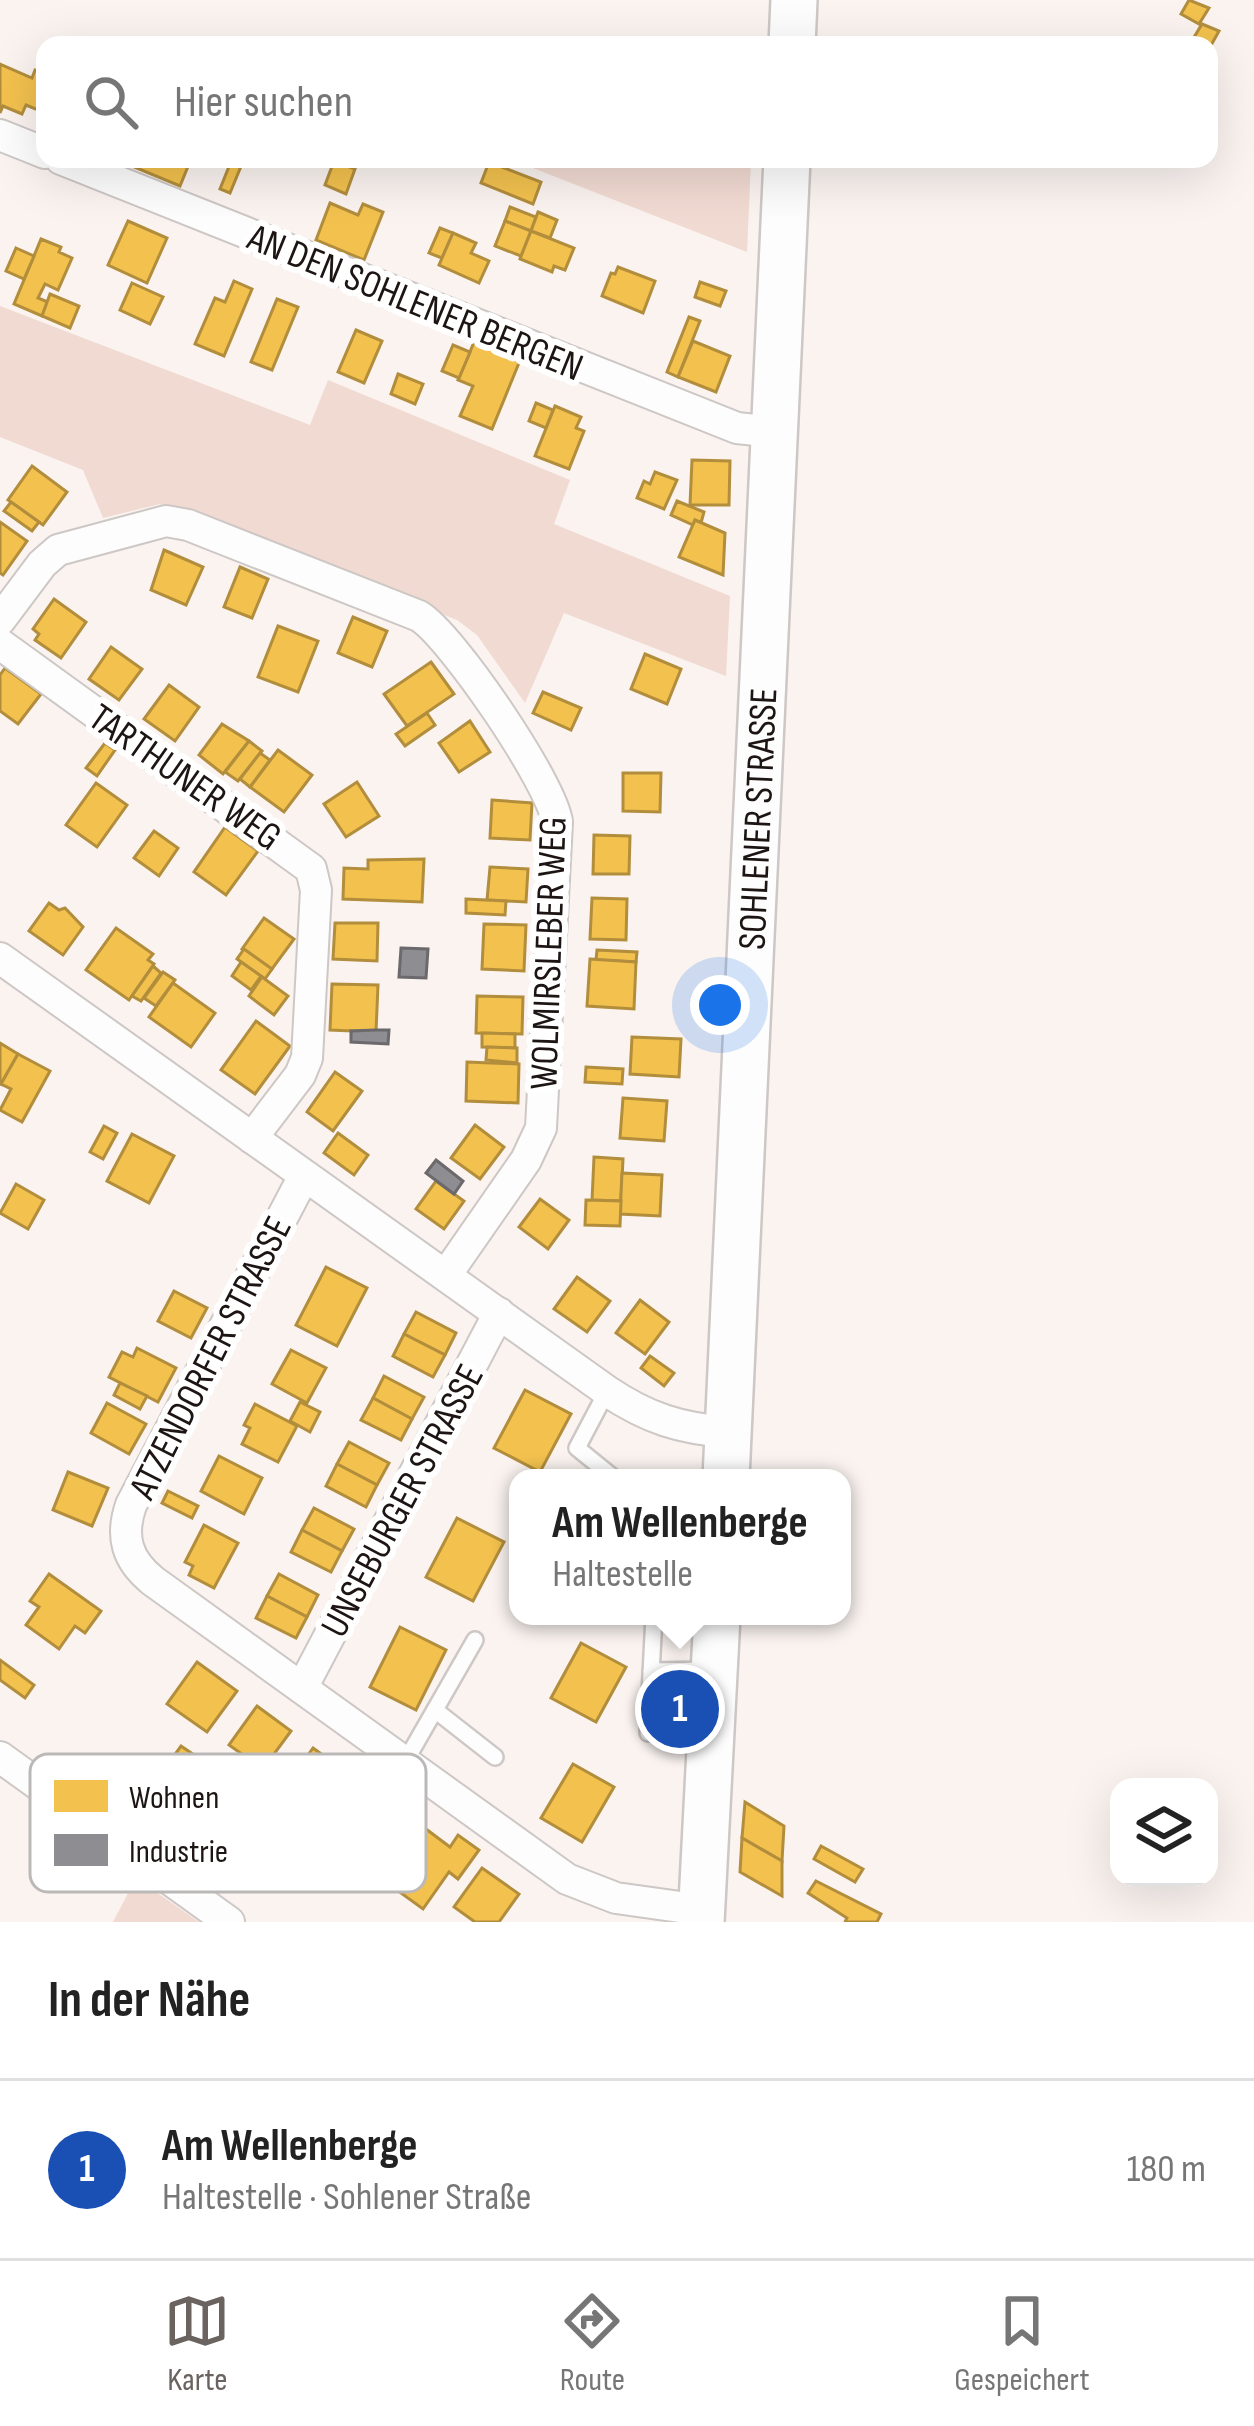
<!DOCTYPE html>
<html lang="de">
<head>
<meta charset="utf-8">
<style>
  :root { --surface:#fff; --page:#f2f2f2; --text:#222; --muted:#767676; --line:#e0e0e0; --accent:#6a6360 }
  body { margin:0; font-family:"Sofia Sans Condensed",sans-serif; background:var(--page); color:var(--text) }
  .controls { position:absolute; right:36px; bottom:36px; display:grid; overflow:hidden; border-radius:24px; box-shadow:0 12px 48px #0002 }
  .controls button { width:108px; height:108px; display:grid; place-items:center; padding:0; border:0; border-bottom:3px solid var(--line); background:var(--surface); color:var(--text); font:60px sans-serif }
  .you { position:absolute; left:720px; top:1005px; width:42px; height:42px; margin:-30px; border:9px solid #fff; border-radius:50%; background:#1a73e8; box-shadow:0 0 0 18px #1a73e833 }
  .badge { display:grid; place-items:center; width:78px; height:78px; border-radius:50%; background:var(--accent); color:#fff; font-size:39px; font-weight:700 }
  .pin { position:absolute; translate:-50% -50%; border:6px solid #fff; box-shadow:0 3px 12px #0006 }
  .popup { position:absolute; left:509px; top:1469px; width:342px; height:156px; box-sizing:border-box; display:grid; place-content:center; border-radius:24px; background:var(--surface); filter:drop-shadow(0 3px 9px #0005); font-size:39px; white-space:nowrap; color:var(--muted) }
  .popup b { font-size:45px; color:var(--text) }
  .popup::after { content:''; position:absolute; left:50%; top:100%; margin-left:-24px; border:24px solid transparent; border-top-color:var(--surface) }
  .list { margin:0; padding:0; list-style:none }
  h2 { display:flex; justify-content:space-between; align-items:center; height:156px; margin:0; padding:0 48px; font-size:51px }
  h2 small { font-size:39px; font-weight:400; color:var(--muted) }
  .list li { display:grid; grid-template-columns:78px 1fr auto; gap:36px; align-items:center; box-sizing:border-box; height:180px; padding:0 48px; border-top:3px solid var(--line) }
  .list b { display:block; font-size:45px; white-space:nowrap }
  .list p { margin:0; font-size:39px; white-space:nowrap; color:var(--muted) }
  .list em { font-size:39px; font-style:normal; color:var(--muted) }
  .icon { flex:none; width:66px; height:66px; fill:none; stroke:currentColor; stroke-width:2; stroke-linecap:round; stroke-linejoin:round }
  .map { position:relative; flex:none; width:1254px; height:1922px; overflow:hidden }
  .search { position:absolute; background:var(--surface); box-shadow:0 12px 48px #0002; left:36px; right:36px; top:36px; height:132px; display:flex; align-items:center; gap:30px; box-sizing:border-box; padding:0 42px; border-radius:24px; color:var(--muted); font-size:45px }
  .sheet { height:336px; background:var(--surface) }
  nav { display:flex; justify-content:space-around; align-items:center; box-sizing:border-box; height:168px; border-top:3px solid var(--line); background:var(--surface); font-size:33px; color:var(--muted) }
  nav a { display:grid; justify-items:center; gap:6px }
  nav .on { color:var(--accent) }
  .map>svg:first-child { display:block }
</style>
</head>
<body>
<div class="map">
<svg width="1254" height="1922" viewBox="0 0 1254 1922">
  <rect width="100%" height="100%" fill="#faf3f0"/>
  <g fill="#f1dad2">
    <path d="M510 159H745L751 161 747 252Z"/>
    <path d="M0 306 310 425 328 380 570 480 554 524 730 596 726 676 564 613 525 703 477 635 457 620 160 504 103 518 83 470 0 437Z"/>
    <path d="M136 1878 199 1922H113Z"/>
  </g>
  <g fill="#f2c14e" stroke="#b28d3c" stroke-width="3">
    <path d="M1189 0 1209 8 1199 24 1181 14Z"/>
    <path d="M1202 24 1219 31 1209 49V45L1190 44Z"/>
    <path d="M0 64 32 78 35 70 45 75V94L38 110 26 105 22 114 3 106 0 113Z"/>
    <path d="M137 159H191L180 186 134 167Z"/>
    <path d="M232 159H244L230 193 220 189Z"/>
    <path d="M334 161 355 169 346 194 325 185Z"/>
    <path d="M489 162 541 182 533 204 481 183Z"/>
    <path d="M330 203 358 215 363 204 383 212 364 260 316 240Z"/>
    <path d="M510 207 536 217 531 231 505 221Z"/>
    <path d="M538 212 557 220 550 238 531 231Z"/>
    <path d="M128 221 167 238 147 283 108 265Z"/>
    <path d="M505 221 531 231 521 256 495 246Z"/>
    <path d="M440 228 453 233 442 258 429 253Z"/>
    <path d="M531 231 574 248 565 270 554 266 552 272 520 259Z"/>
    <path d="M453 233 476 243 471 253 489 261 479 283 439 265Z"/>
    <path d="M41 239 61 247 59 252 72 258 58 290 45 284 38 298 48 302 42 316 14 304Z"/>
    <path d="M16 248 34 256 24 279 6 271Z"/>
    <path d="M618 267 655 281 643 313 602 296 611 273 615 274Z"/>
    <path d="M234 281 252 289 224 356 195 344 215 298 225 302Z"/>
    <path d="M700 282 726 291 720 306 695 297Z"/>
    <path d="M132 283 163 297 150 324 120 310Z"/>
    <path d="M50 294 79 306 70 328 42 316Z"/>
    <path d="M277 299 298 307 272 370 251 362Z"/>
    <path d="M689 317 700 321 678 377 667 372Z"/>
    <path d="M356 330 382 341 364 383 338 372Z"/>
    <path d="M475 340 521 358 492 429 460 416 473 386 458 380Z"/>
    <path d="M693 341 730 356 716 392 678 377Z"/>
    <path d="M453 345 470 352 459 378 442 371Z"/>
    <path d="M398 374 423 384 415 404 391 394Z"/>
    <path d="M536 403 553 410 546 428 529 421Z"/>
    <path d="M555 406 581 417 576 428 584 431 569 469 535 456Z"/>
    <path d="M692 460 730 461 729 505H690Z"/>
    <path d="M32 466 67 492 43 525 8 500Z"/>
    <path d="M655 472 677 480 664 509 637 498 644 481 650 484Z"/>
    <path d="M677 501 704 512 701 523 695 520 693 525 671 515Z"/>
    <path d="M11 502 39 522 32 531 4 511Z"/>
    <path d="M695 520 725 533 723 575 679 557Z"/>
    <path d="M0 522 27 541 3 575 0 573Z"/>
    <path d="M164 550 203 567 186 605 151 590Z"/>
    <path d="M240 567 268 579 252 618 224 607Z"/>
    <path d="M54 599 86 622 61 658 35 640 39 634 33 629Z"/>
    <path d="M353 617 387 631 372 667 338 653Z"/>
    <path d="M278 626 318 641 298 692 258 677Z"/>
    <path d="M111 647 142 669 119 700 89 679Z"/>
    <path d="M645 654 681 669 667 704 631 689Z"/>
    <path d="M431 662 454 694 407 726 384 694Z"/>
    <path d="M5 668 41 694 18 724 0 711V675Z"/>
    <path d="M169 685 199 707 175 741 144 719Z"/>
    <path d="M543 692 581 708 571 730 533 713Z"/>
    <path d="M427 713 435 725 405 746 396 734Z"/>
    <path d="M470 721 490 752 459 772 439 743Z"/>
    <path d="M222 724 249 741 223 774 199 755Z"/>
    <path d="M249 741 262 751 238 781 225 772Z"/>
    <path d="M105 743 115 750 97 776 86 768Z"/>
    <path d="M278 750 312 775 284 812 250 787Z"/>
    <path d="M260 753 270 760 250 787 240 779Z"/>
    <path d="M623 773H661L660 812 623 811Z"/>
    <path d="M357 782 379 816 346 837 324 804Z"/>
    <path d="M96 783 127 805 97 847 66 825Z"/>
    <path d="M492 800 532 803 530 840 490 838Z"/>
    <path d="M225 827 258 851 226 895 194 872Z"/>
    <path d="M154 831 178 848 159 876 134 858Z"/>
    <path d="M594 835 630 836 629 874H593Z"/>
    <path d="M424 859 422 902 343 899 344 868 368 869V860Z"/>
    <path d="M490 867 528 869 526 902 487 900Z"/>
    <path d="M592 898 627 899 626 940 590 939Z"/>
    <path d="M466 899 506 901 505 915 466 913Z"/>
    <path d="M49 903 59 910 65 908 83 927 63 955 29 931Z"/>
    <path d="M264 918 294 939 272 969 242 949Z"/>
    <path d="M335 923H378L377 961 333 959Z"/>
    <path d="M484 924 526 925 524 971 482 969Z"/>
    <path d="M116 928 153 954 148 960 154 964 129 1000 86 970Z"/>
    <path d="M244 949 272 969 265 979 237 959Z"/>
    <path d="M597 950 637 952 636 962 596 960Z"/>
    <path d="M590 959 636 962 634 1009 587 1006Z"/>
    <path d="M241 962 261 976 251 990 232 976Z"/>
    <path d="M153 966 161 973 141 1001 132 996Z"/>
    <path d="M163 972 175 980 156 1006 144 998Z"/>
    <path d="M262 977 288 996 274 1015 249 996Z"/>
    <path d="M173 983 215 1013 191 1047 149 1017Z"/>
    <path d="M332 984 378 985 376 1032 330 1030Z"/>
    <path d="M477 996 523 997 522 1034 476 1033Z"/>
    <path d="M256 1021 290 1046 255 1094 221 1070Z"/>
    <path d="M482 1033 515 1034V1048L482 1047Z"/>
    <path d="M632 1037 681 1039 679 1077 630 1074Z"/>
    <path d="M0 1043 18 1054 1 1084 0 1083Z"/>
    <path d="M487 1047 517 1048V1063L486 1060Z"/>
    <path d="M18 1054 50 1071 22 1122 0 1110 11 1089 1 1084Z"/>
    <path d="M467 1062 519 1064 518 1103 466 1101Z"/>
    <path d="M586 1067 623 1069 622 1084 585 1082Z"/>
    <path d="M335 1072 362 1091 333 1131 307 1112Z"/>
    <path d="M623 1098 667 1101 664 1141 620 1138Z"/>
    <path d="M475 1125 504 1147 480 1179 451 1158Z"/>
    <path d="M104 1126 117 1133 103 1159 90 1152Z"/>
    <path d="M338 1133 368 1155 354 1175 324 1153Z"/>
    <path d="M132 1134 174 1156 149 1203 107 1181Z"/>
    <path d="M594 1157 623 1159 621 1201 592 1200Z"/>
    <path d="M622 1173 662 1175 660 1216 620 1214Z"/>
    <path d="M436 1181 464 1201 444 1229 416 1209Z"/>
    <path d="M16 1184 44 1200 28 1229 0 1213Z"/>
    <path d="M540 1199 569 1220 548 1249 519 1227Z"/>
    <path d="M586 1200 621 1201 620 1226 585 1225Z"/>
    <path d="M326 1267 367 1288 337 1346 296 1325Z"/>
    <path d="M577 1277 610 1301 587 1332 554 1309Z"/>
    <path d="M174 1291 207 1308 191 1338 158 1321Z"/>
    <path d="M640 1300 669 1322 645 1354 616 1333Z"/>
    <path d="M416 1312 456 1333 445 1355 404 1334Z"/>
    <path d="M404 1334 445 1355 433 1377 393 1356Z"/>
    <path d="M137 1348 176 1368 158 1402 109 1377 122 1352 133 1357Z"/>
    <path d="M291 1350 326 1368 307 1403 272 1384Z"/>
    <path d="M650 1356 674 1373 664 1386 641 1368Z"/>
    <path d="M384 1376 424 1397 412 1419 373 1398Z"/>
    <path d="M120 1383 147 1396 140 1409 114 1395Z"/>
    <path d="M525 1390 571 1414 540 1472 494 1448Z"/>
    <path d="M373 1398 412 1419 401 1440 361 1420Z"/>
    <path d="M300 1402 320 1412 310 1432 290 1421Z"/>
    <path d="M107 1403 146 1424 129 1454 91 1433Z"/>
    <path d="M255 1404 297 1426 278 1462 242 1444 250 1428 244 1425Z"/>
    <path d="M349 1442 389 1463 377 1485 337 1464Z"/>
    <path d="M219 1456 262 1478 244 1514 201 1491Z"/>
    <path d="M337 1464 377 1485 366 1507 326 1486Z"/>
    <path d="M68 1472 108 1488 92 1526 53 1510Z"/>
    <path d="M168 1491 198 1506 192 1518 162 1503Z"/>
    <path d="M314 1508 354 1529 342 1551 302 1530Z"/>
    <path d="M457 1518 504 1542 473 1601 426 1577Z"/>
    <path d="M204 1525 238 1543 214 1588 189 1575 193 1566 185 1562Z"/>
    <path d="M302 1530 342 1551 331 1572 291 1552Z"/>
    <path d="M49 1574 101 1611 85 1633 75 1626 59 1649 26 1625 39 1607 30 1601Z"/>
    <path d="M279 1574 318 1595 307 1617 267 1596Z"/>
    <path d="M267 1596 307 1617 296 1638 256 1618Z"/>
    <path d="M400 1627 446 1650 416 1710 370 1687Z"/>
    <path d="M581 1643 626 1667 596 1722 551 1698Z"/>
    <path d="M0 1660 34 1685 25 1698 0 1680Z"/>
    <path d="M197 1662 237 1691 207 1732 167 1704Z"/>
    <path d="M257 1706 291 1731 263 1769 229 1745Z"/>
    <path d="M181 1746 200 1759 179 1789 160 1775Z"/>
    <path d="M313 1748 348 1773 305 1833 270 1808Z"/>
    <path d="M573 1764 614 1787 582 1842 541 1818Z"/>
    <path d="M231 1789 253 1804 234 1830 212 1815Z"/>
    <path d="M376 1792 407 1814 379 1852 348 1830Z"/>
    <path d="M745 1802 784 1826 782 1861 742 1838Z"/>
    <path d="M422 1826 450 1847 458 1835 479 1850 458 1879 449 1872 423 1909 383 1880Z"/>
    <path d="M742 1838 782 1861V1896L740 1872Z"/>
    <path d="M821 1846 863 1869 855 1882 814 1859Z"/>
    <path d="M482 1868 519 1894 499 1922H475L454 1907Z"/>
    <path d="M816 1881 881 1914 877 1922H845L847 1918 808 1893Z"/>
  </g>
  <g fill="#8d8d92" stroke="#6b696c" stroke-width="3">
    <path d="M401 948 428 949 426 978 399 977Z"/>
    <path d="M376 1030H389L388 1044 351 1042V1031Z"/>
    <path d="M436 1160 463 1181 454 1194 426 1173Z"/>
  </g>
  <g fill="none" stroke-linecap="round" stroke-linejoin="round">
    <g stroke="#cdc7c5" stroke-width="20">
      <g id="lane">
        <path d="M607 1391 577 1448 614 1478"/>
        <path d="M651 1671 711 1670"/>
        <path d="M435 1710 495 1757"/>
        <path d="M648 1733 654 1616"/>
        <path d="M405 1762 475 1640"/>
      </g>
    </g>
    <g stroke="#cdc7c5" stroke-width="34">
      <g id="street">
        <path d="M0 135 45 153"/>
        <path d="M61 159 737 428 774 432"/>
        <path d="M0 620 42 564 58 550 166 521 188 525 419 616C452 636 553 785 557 822L541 1128 526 1160 446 1275"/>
        <path d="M0 644 311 869 316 890 307 1058 300 1075 252 1138"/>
        <path d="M0 958 607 1391C647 1418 681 1429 729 1432"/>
        <path d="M304 1176 131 1505C120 1537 127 1560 153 1581L567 1879 616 1898 702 1910"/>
        <path d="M302 1688 499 1313"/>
        <path d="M0 1757 229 1922"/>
      </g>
    </g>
    <g stroke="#cdc7c5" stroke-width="50">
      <g id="secondary">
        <path d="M792 45 794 0"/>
        <path id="s1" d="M726 1478 787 159"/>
        <path d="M701 1922 717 1616"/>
      </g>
    </g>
    <use href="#lane" stroke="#fefdfd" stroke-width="15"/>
    <use href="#street" stroke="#fefdfd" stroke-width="30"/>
    <use href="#secondary" stroke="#fefdfd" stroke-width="45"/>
  </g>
  <g text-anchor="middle" stroke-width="12" stroke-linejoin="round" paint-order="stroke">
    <g font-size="39" fill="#1c1513" stroke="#fff">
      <text transform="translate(416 301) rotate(22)" y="14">AN DEN SOHLENER BERGEN</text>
      <text transform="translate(186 776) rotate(35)" y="14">TARTHUNER WEG</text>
      <text dy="14" stroke="none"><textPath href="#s1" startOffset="660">SOHLENER STRASSE</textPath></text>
      <text transform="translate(547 953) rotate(-88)" y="14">WOLMIRSLEBER WEG</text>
      <text transform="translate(209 1357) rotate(-63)" y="14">ATZENDORFER STRASSE</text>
      <text transform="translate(401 1500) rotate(-62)" y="14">UNSEBURGER STRASSE</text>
    </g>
  </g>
  <rect x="30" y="1754" width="396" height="138" rx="18" fill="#fff" stroke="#bbb9b8" stroke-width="3"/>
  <rect x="54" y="1780" width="54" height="32" fill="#f2c14e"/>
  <rect x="54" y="1834" width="54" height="32" fill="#8d8d92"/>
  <g font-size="33" fill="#1c1513">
    <text x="129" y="1808">Wohnen</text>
    <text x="129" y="1862">Industrie</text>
  </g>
</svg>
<div class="controls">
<button><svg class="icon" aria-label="layers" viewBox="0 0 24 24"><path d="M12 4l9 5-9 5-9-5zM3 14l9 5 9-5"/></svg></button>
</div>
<div class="you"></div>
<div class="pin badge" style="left:680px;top:1709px;background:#1a4fb4">1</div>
<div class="popup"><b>Am Wellenberge</b>Haltestelle</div>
<div class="search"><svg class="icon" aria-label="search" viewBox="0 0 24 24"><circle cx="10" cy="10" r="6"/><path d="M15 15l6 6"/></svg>Hier suchen</div>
</div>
<section class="sheet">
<h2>In der Nähe<small></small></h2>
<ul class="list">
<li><span class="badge" style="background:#1a4fb4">1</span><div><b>Am Wellenberge</b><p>Haltestelle · Sohlener Straße</p></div><em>180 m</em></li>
</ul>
</section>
<nav>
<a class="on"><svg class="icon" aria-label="map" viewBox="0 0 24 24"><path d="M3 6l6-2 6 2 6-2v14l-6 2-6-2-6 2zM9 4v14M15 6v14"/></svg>Karte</a>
<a><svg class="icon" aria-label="directions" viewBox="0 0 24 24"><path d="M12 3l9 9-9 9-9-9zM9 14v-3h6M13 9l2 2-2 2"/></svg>Route</a>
<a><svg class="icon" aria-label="saved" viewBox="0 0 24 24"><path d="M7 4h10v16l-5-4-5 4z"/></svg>Gespeichert</a>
</nav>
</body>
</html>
